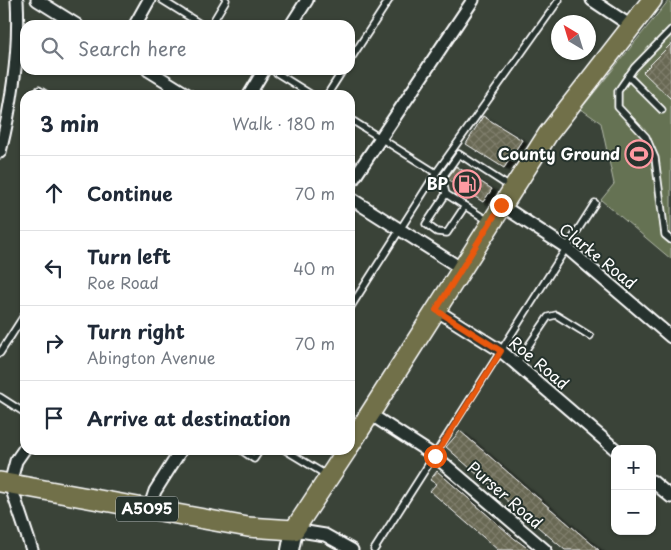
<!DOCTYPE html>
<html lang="en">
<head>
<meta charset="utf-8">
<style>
  :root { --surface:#fff; --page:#f6f6f7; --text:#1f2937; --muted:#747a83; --line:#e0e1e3 }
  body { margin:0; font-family:"Playpen Sans",sans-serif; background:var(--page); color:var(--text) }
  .controls { position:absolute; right:15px; bottom:15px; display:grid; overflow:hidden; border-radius:10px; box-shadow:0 1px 4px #0004 }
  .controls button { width:45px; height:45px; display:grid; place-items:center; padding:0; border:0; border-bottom:1px solid var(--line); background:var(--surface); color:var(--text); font:25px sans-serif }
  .compass { position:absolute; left:551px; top:15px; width:45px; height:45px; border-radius:50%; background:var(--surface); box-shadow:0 1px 4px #0004; rotate:322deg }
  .stop { position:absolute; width:15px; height:15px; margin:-11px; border:4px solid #ea580c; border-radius:50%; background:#fff }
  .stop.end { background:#ea580c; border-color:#fff; box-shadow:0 1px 5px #0008 }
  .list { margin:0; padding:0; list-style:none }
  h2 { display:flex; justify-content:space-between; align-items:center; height:65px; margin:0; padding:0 20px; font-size:21px }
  h2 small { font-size:16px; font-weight:400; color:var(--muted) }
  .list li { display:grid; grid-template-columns:32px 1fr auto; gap:15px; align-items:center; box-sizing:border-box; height:75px; padding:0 20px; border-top:1px solid var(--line) }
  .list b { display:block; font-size:19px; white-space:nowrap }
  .list p { margin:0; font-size:16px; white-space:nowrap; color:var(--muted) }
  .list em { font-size:16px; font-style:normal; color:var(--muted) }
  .icon { flex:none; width:28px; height:28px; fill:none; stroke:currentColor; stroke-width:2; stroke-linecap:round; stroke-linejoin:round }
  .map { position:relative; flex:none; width:671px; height:550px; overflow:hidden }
  .search { position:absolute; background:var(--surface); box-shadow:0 1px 4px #0004; left:20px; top:20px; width:335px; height:55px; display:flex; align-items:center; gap:12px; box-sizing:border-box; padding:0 18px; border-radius:15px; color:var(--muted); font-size:19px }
  .panel { position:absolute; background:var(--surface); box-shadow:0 1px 4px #0004; left:20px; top:90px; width:335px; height:365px; border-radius:15px }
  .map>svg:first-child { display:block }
</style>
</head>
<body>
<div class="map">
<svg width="671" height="550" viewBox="0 0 671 550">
  <defs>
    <pattern id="building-cross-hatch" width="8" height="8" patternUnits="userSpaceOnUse" patternTransform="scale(1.25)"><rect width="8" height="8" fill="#686752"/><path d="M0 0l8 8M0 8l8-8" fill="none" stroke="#7f7e6c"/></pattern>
    <filter id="shadow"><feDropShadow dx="5.5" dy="3" stdDeviation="1" flood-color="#0009"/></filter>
  </defs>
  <rect width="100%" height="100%" fill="#3a4338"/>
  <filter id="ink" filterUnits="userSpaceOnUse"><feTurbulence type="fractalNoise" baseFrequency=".02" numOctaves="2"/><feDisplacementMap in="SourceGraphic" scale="10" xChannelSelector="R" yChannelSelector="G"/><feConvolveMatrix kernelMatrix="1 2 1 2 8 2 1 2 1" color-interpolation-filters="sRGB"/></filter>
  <g filter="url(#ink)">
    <path fill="#657253" stroke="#b2b8a9" d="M669 0H671V259L601 200 614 184 601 123 581 109Z"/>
    <g fill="url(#building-cross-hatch)" stroke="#fff" filter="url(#shadow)">
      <path d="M671 44V99L643 72Z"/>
      <path d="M483 116 522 140 504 168 466 144Z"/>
      <path d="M456 166 492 189 483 202 447 179Z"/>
      <path d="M460 431 531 492 599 550H565L511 504 446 447Z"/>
      <path d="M437 471 515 539 530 550H498L430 491 436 484 430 480Z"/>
    </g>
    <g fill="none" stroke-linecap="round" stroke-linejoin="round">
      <g stroke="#fff" stroke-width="9">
        <g id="service">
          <path d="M162 0 202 25"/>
          <path d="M211 25 226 0"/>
          <path d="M671 30 634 68 618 91V107L646 137 655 158 665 235 671 240"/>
          <path d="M350 60 389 0"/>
          <path d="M272 70 312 95"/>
          <path d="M628 76 662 110"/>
          <path d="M39 90 47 95"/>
          <path d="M164 95 171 84"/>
          <path d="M327 95 343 70"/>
          <path d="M350 119 436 173"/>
          <path d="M446 194 426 224 437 232 447 233 465 206"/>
          <path d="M490 222 446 194 442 178 459 154 510 187"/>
          <path d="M350 308 436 173 559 0"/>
          <path d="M0 353 25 314"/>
          <path d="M516 364 548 317 556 315 590 336"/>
          <path d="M0 397 25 413"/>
          <path d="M241 450 254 459 260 450"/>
          <path d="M285 450 328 476"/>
          <path d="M374 550 595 203"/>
        </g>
      </g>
      <g stroke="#fff" stroke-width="15">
        <g id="minor">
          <path d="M37 0 77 25"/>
          <path d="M592 0 631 26"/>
          <path d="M135 25 149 0"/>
          <path d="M291 25 307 0"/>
          <path d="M148 70 188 95"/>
          <path d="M249 95 264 70"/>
          <path d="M0 152C12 103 20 51 17 0"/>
          <path d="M350 184 473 0"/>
          <path d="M350 198 462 269"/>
          <path d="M501 205 567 248 671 337"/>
          <path d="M436 310 501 351 615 449"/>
          <path d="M370 414 435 456 545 550"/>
          <path d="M25 448 16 461 10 484 32 550"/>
          <path d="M652 481 671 497"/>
          <path d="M149 509 155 491 181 450"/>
          <path d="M294 530 325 535 352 550"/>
        </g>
      </g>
      <g stroke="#fff" stroke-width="20">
        <path id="secondary" d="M290 550 294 530"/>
      </g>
      <g stroke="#fff" stroke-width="22">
        <g id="primary">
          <path d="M350 445 548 134 652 0"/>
          <path d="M0 482 248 527 294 530 347 450"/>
        </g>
      </g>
      <use href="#service" stroke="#26332d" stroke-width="5.5"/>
      <use href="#minor" stroke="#26332d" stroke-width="11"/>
      <use href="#secondary" stroke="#26332d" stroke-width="16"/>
      <use href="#primary" stroke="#71704a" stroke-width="19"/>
    </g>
  </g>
  <g fill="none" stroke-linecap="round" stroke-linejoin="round" filter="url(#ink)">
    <path stroke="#ea580c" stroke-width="6" d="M435 456 501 351 436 310 501 205"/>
  </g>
  <defs>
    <g id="stadium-ring" transform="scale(1.4375)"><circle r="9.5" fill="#26332d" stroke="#ff9aa2" stroke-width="1.5"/><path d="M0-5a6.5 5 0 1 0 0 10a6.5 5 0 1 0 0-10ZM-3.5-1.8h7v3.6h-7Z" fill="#ff9aa2"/></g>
    <g id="fuel-ring" transform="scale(1.4375)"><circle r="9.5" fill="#26332d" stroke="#ff9aa2" stroke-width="1.5"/><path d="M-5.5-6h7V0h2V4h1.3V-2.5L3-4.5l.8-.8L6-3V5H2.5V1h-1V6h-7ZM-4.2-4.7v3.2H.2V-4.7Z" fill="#ff9aa2"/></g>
  </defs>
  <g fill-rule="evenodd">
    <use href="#stadium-ring" x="639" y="154"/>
    <use href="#fuel-ring" x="467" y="184"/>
  </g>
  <g text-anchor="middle" stroke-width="4" stroke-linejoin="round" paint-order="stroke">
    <rect fill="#26332d" stroke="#bec2c0" stroke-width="1" x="116" y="496.5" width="62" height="25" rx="4"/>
    <g font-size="15" font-weight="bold" fill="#fff">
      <text x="147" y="514">A5095</text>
    </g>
    <g font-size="16" font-weight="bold" fill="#fff" stroke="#26332d" text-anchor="end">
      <text x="620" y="160">County Ground</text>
      <text x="448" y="190">BP</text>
    </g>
    <g font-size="16" fill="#fff" stroke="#26332d">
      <text transform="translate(598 256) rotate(39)" y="6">Clarke Road</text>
      <text transform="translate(539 363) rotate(40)" y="6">Roe Road</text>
      <text transform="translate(505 495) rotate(41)" y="6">Purser Road</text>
    </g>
  </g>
</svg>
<div class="controls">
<button>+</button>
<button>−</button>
</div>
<svg class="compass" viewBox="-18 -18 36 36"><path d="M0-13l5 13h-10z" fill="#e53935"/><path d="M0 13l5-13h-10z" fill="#747a83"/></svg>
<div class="stop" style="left:435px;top:456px"></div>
<div class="stop end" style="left:501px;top:205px"></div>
<div class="search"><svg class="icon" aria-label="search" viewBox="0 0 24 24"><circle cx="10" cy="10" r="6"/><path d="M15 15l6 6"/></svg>Search here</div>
<section class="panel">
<h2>3 min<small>Walk · 180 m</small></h2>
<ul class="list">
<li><svg class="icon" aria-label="ahead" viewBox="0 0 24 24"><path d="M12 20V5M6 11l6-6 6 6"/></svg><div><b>Continue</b></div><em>70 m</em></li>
<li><svg class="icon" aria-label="left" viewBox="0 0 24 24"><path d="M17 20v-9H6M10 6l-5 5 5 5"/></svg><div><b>Turn left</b><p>Roe Road</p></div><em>40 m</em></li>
<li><svg class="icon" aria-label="right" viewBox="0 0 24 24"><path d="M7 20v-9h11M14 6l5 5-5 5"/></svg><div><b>Turn right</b><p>Abington Avenue</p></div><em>70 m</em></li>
<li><svg class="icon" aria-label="arrive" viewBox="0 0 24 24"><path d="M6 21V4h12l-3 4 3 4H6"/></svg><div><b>Arrive at destination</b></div></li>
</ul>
</section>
</div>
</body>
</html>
